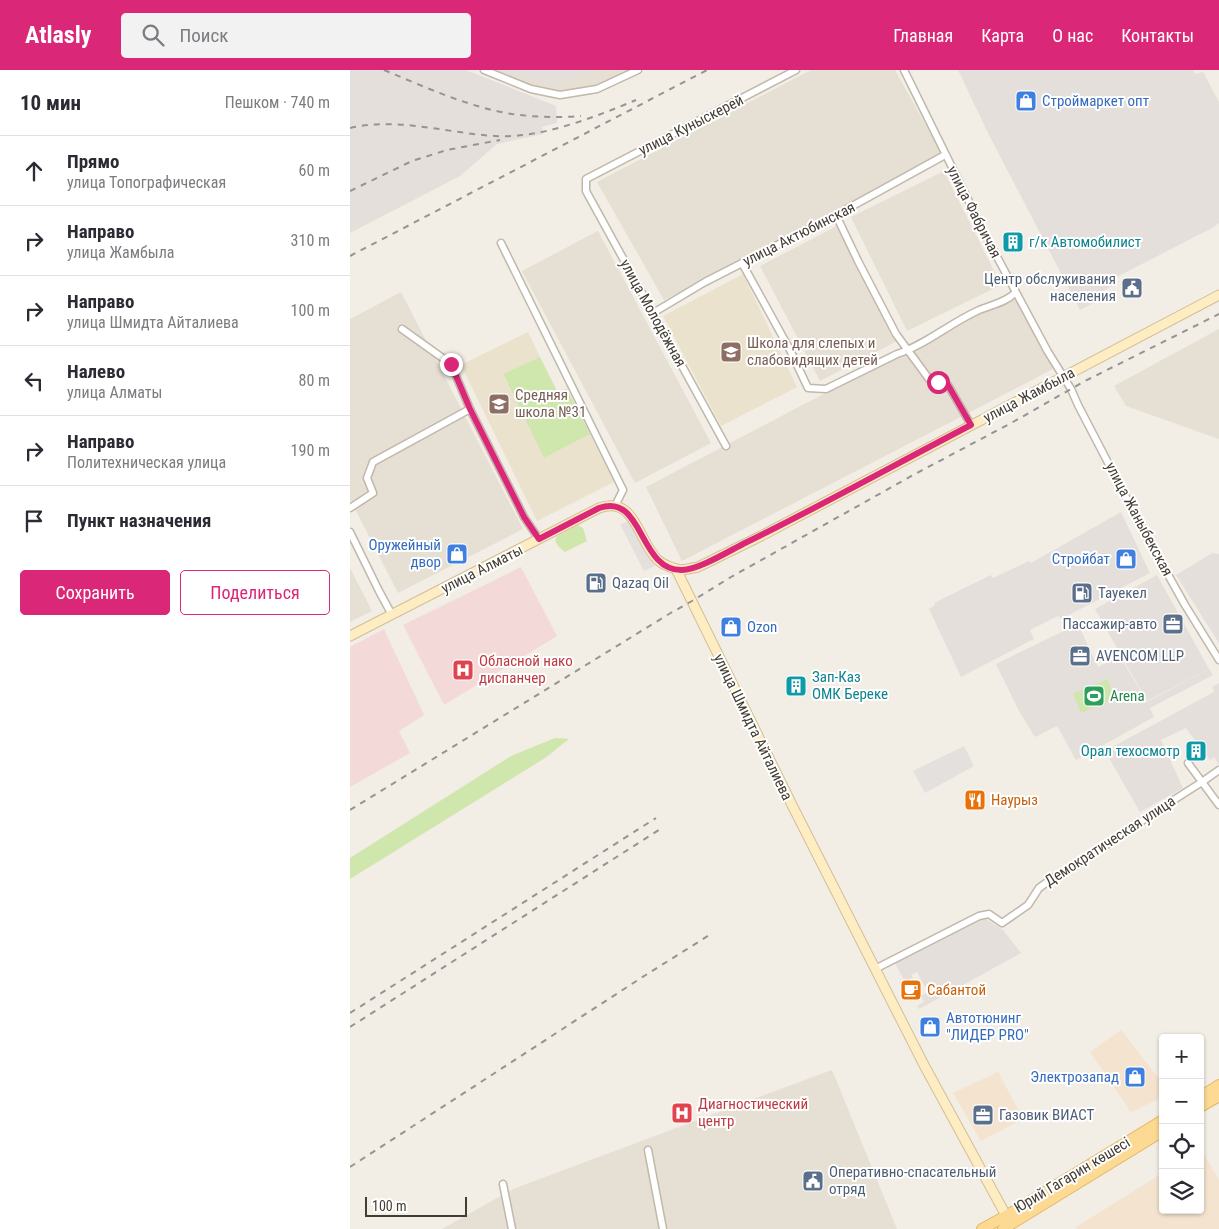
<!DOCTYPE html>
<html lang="ru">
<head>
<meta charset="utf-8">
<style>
  :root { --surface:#fff; --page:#f2f2f3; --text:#2b2b33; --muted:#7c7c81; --line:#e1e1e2; --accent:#db2777 }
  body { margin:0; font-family:"Roboto Condensed",sans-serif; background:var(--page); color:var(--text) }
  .controls { position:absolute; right:15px; bottom:15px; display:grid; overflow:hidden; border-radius:5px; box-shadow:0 1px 4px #0004 }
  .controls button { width:45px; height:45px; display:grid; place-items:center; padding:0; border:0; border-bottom:1px solid var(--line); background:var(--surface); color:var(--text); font:25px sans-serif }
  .scale { position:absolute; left:15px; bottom:12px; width:102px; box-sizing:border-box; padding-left:5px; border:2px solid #443d34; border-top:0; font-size:14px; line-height:18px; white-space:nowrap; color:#443d34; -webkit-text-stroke:4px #fff; paint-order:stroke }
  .stop { position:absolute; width:15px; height:15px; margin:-11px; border:4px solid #db2777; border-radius:50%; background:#fff }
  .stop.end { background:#db2777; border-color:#fff; box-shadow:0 1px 5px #0008 }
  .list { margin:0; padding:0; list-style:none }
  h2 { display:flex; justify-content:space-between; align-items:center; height:65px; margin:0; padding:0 20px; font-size:21px }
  h2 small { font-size:16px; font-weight:400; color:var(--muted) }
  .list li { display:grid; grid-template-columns:32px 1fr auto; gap:15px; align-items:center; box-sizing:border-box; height:70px; padding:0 20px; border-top:1px solid var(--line) }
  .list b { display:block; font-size:19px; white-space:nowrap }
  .list p { margin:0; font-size:16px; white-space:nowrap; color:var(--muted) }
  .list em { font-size:16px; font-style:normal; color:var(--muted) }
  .actions { display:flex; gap:10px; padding:15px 20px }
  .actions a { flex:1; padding:11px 0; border:1px solid var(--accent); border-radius:5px; text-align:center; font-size:18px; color:var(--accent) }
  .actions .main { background:var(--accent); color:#fff }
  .icon { flex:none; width:28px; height:28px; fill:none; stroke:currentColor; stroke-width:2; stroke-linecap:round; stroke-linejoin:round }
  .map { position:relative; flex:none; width:869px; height:1159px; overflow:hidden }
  header { display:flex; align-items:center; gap:30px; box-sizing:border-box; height:70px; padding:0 25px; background:var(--accent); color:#fff }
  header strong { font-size:24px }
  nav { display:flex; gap:28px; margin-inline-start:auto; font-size:18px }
  .search { width:350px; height:45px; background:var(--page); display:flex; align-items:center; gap:12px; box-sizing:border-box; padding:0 18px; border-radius:5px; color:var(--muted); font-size:19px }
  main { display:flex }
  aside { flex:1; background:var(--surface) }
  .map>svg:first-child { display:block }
</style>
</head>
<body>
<header>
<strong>Atlasly</strong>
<div class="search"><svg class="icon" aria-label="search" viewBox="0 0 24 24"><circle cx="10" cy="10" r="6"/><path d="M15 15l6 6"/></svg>Поиск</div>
<nav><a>Главная</a><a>Карта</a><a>О нас</a><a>Контакты</a></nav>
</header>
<main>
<aside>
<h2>10 мин<small>Пешком · 740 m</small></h2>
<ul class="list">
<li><svg class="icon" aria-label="ahead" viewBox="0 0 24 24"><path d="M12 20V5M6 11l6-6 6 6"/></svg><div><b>Прямо</b><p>улица Топографическая</p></div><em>60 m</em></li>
<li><svg class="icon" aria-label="right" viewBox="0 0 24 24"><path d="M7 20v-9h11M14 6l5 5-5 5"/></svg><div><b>Направо</b><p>улица Жамбыла</p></div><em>310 m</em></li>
<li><svg class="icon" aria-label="right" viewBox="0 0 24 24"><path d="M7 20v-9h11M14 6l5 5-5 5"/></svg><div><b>Направо</b><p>улица Шмидта Айталиева</p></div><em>100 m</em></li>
<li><svg class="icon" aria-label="left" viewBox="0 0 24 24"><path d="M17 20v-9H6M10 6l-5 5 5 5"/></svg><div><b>Налево</b><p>улица Алматы</p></div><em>80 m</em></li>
<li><svg class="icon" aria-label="right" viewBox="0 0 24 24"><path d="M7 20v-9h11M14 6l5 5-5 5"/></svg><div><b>Направо</b><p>Политехническая улица</p></div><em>190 m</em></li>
<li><svg class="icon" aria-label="arrive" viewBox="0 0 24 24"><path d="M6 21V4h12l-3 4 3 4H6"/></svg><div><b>Пункт назначения</b></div></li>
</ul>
<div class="actions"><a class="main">Сохранить</a><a>Поделиться</a></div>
</aside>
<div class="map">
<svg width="869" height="1159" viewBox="0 0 869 1159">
  <rect width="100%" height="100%" fill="#f2ede5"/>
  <g fill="#e6dfd3">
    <path d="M134 0H288L247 19 210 25 181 19Z"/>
    <path d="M461 0H545L594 88 314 230 247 112Z"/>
    <path d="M594 101 651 215 557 261 501 147Z"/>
    <path d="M487 156 547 271 470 311 410 196Z"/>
    <path d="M248 161 361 373 285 413 172 201Z"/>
    <path d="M51 222 173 459 48 523 0 429V249Z"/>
    <path d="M663 225 705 298 332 491 296 417Z"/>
    <path d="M869 259V369L776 336 764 316Z"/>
    <path d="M0 498 22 541 0 552Z"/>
    <path d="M482 1000 547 1159H92L163 1119Z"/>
  </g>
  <g fill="#f4e3cf">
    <path d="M771 960 813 1014V1027L781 1042 740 982Z"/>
    <path d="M648 1002 673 1049 631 1071 603 1023Z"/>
    <path d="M851 1079 869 1110V1159H727L726 1157 813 1103V1140H850Z"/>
  </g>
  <g fill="#e4dfda">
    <path d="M0 0H116L206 36 207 53 192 57 193 64 147 74 110 106 0 163Z"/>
    <path d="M153 0H239L240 1 206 15 181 12Z"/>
    <path d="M608 0H843L845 4 853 2 869 32V153L862 158 757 212 760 217 752 222 755 227 730 240 638 63Z"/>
    <path d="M771 442 800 503 711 549 708 546 680 560 684 569 611 607 579 539 585 535 584 533 641 505 643 508 679 491 681 493Z"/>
    <path d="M862 483 869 484V573L826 505Z"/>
    <path d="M807 505 859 599 797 631 745 539Z"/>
    <path d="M728 554 748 597 770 586 797 632 859 599 863 605 800 638 804 647 726 690 707 656 685 667 669 641 646 594Z"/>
    <path d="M869 613V695L864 687 860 690 836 658 811 670 833 718 790 742 755 681 864 622 862 617Z"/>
    <path d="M633 847 653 860 671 883 569 939 567 936 574 932 571 926 580 921 577 916 575 917 567 902 561 905 563 908 555 912 545 893Z"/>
  </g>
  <g fill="#ebe2ce">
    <path d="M393 204 447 317 371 356 313 246Z"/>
    <path d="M178 262 190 287 153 305 194 388 240 364 264 412 187 451 111 295Z"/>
  </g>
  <g fill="#f3dad8">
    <path d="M171 497 207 566 94 635 53 555Z"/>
    <path d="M34 559 74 645 49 661 60 683 0 717V577Z"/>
  </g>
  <g fill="#cfe6ad">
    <path d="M190 287 207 321 217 319 240 364 194 388 153 304Z"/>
    <path d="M228 455 233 458 237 471 215 482C210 478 204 474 206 467Z"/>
    <path d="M757 609 765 628 731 643 723 624Z"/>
    <path d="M205 668 219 669 195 688 0 809V788L161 686Z"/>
  </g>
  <g fill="#e3e0dd">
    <path d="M279 451 305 496 294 501 270 454Z"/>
    <path d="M614 676 624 696 575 723 563 701Z"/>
  </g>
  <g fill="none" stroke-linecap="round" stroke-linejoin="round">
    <g stroke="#c0b8aa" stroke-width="9">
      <g id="street">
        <path d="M134 0 181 19 210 25 247 19 288 0"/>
        <path d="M554 0 638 170 698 282 721 319 728 335 793 460 835 535 869 590"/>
        <path d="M486 145 508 191 546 264 579 309 598 315 621 355"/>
        <path d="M151 173 273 420 265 436"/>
        <path d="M392 193 440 280 458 318 476 319 547 284C575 275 599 254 627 241 640 235 655 233 665 223"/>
        <path d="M303 243 355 212 486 145 595 85"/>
        <path d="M52 259 101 294 120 339 174 447 189 469"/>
        <path d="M376 376 236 121V109L446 0"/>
        <path d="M0 438 23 423 17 408 23 392 120 339"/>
        <path d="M0 462 29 521 42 545"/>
        <path d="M838 693 869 735"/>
        <path d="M525 899 629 846 639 844 652 853 678 835 689 818 704 807 724 797 811 738 852 712 869 700"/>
        <path d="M298 1080 313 1159"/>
        <path d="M153 1114 162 1159"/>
      </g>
    </g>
    <g stroke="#d2bf95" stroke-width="11">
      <g id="secondary">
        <path d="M326 499 332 500 348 497 411 466 869 225"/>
        <path d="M0 566 249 438C286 425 288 472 308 490 313 495 320 497 326 499L443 737 574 995 659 1151"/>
      </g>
    </g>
    <g stroke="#e2b663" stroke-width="12">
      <g id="primary">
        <path d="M850 1027 869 1015"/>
        <path d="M850 1037 869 1026"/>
        <path d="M632 1159 656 1146 813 1050"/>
        <path d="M653 1159 813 1061"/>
      </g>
    </g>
    <use href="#street" stroke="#fff" stroke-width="6"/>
    <use href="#secondary" stroke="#feedc3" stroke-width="9"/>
    <use href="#primary" stroke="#fdda93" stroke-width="10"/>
    <g stroke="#949494" stroke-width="2" stroke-dasharray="6 6" stroke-linecap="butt">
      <path d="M34 0C75 17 118 37 162 44 184 47 208 48 231 46"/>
      <path d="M0 58C49 47 96 63 145 66 190 69 245 47 286 30"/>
      <path d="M0 121 62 91 97 80 150 70"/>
      <path d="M0 186 357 0"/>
      <path d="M0 740 319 544 342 531 381 507 565 404 663 352 735 311 869 244"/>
      <path d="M0 943 306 748"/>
      <path d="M0 957 312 758"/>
      <path d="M0 1097 291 908 361 864"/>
    </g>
  </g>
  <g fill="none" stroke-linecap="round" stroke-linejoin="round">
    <path stroke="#db2777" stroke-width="6" d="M101 294 120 339 174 447 189 469 249 438C294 422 288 501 332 500 348 500 379 481 395 473 471 436 546 394 621 355L598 315 588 312"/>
  </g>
  <defs>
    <g id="shop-square" transform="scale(1.125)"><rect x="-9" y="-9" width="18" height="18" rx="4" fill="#3f7fe0" stroke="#fff"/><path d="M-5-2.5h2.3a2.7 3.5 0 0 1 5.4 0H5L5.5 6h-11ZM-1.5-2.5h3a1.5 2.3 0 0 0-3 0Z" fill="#fff"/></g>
    <g id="building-square" transform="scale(1.125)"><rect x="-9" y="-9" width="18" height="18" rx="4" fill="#0f9aa8" stroke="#fff"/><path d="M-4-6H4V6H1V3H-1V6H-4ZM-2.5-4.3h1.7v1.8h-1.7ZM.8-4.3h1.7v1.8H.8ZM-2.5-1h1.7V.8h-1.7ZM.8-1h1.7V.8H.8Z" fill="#fff"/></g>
    <g id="civic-square" transform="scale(1.125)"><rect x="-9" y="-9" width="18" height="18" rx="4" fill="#5c6f8a" stroke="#fff"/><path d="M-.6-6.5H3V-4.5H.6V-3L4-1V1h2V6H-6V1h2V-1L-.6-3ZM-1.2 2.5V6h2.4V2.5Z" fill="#fff"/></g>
    <g id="school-square" transform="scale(1.125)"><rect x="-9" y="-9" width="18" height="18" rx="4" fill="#8d6e63" stroke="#fff"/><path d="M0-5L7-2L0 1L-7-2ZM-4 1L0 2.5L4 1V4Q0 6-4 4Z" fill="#fff"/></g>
    <g id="fuel-square" transform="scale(1.125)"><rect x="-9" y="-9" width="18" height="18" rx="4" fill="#5c6f8a" stroke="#fff"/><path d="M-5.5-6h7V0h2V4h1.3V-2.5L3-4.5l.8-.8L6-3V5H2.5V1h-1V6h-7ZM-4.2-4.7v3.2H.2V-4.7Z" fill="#fff"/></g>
    <g id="office-square" transform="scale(1.125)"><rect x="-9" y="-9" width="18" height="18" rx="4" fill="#5c6f8a" stroke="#fff"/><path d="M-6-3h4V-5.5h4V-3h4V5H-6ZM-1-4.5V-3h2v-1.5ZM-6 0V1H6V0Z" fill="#fff"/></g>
    <g id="hospital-square" transform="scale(1.125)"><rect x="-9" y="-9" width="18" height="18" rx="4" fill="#e0444e" stroke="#fff"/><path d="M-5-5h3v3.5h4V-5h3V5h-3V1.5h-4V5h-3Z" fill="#fff"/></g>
    <g id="stadium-square" transform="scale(1.125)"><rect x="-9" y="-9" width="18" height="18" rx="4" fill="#2e9e5b" stroke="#fff"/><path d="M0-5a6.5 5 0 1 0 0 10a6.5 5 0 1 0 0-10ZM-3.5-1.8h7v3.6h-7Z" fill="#fff"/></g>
    <g id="restaurant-square" transform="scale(1.125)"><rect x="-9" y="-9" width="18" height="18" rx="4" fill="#e8710a" stroke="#fff"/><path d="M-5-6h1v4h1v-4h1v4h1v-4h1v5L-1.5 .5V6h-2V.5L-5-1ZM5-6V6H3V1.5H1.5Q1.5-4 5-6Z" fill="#fff"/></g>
    <g id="cafe-square" transform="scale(1.125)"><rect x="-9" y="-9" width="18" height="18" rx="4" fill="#e8710a" stroke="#fff"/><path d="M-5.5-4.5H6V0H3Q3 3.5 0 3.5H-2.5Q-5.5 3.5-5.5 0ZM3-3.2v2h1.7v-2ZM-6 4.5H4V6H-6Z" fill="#fff"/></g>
  </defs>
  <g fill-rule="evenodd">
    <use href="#shop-square" x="676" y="31"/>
    <use href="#building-square" x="663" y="172"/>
    <use href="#civic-square" x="782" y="218"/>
    <use href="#school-square" x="381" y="282"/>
    <use href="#school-square" x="149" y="334"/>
    <use href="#shop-square" x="107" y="484"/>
    <use href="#shop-square" x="776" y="489"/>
    <use href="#fuel-square" x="246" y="513"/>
    <use href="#fuel-square" x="732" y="523"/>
    <use href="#office-square" x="823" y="554"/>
    <use href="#shop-square" x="381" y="557"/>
    <use href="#office-square" x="730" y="586"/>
    <use href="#hospital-square" x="113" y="600"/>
    <use href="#building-square" x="446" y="616"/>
    <use href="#stadium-square" x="744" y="626"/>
    <use href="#building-square" x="846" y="681"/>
    <use href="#restaurant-square" x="625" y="730"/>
    <use href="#cafe-square" x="561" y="920"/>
    <use href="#shop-square" x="580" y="957"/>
    <use href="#shop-square" x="785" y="1007"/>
    <use href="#hospital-square" x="332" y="1043"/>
    <use href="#office-square" x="633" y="1045"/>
    <use href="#civic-square" x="463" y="1111"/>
  </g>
  <g text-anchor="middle" stroke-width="4" stroke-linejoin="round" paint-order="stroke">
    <g font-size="15" fill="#366cbe" stroke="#fff" text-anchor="start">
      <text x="692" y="36">Строймаркет опт</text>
      <text x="91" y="480" text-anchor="end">Оружейный<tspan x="91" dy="17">двор</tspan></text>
      <text x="760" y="494" text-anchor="end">Стройбат</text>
      <text x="397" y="562">Ozon</text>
      <text x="596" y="953">Автотюнинг<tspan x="596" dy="17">"ЛИДЕР PRO"</tspan></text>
      <text x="769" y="1012" text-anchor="end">Электрозапад</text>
    </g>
    <g font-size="15" fill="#443d34" stroke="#fff">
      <text transform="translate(341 55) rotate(-27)" y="5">улица Куныскерей</text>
      <text transform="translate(624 142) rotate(63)" y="5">улица Фабричая</text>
      <text transform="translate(449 164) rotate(-27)" y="5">улица Актюбинская</text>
      <text transform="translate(303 243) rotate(61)" y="5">улица Молодёжная</text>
      <text transform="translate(679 325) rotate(-28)" y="5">улица Жамбыла</text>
      <text transform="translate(789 449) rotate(62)" y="5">улица Жаныбекская</text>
      <text transform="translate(132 499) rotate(-27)" y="5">улица Алматы</text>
      <text transform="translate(403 657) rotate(64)" y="5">улица Шмидта Айталиева</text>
      <text transform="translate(760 771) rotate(-33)" y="5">Демократическая улица</text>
      <text transform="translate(722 1105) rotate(-31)" y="5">Юрий Гагарин көшесі</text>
    </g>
    <g font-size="15" fill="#0d838f" stroke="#fff" text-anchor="start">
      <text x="679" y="177">г/к Автомобилист</text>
      <text x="462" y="612">Зап-Каз<tspan x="462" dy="17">ОМК Береке</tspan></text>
      <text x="830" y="686" text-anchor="end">Орал техосмотр</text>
    </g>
    <g font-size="15" fill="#4e5e75" stroke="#fff" text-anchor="start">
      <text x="766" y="214" text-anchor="end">Центр обслуживания<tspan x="766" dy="17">наcеления</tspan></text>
      <text x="262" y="518">Qazaq Oil</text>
      <text x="748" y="528">Тауекел</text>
      <text x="807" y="559" text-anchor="end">Пассажир-авто</text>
      <text x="746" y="591">AVENCOM LLP</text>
      <text x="649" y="1050">Газовик ВИАСТ</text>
      <text x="479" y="1107">Оперативно-спасательный<tspan x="479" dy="17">отряд</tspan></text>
    </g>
    <g font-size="15" fill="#785e54" stroke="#fff" text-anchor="start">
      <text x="397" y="278">Школа для слепых и<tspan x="397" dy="17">слабовидящих детей</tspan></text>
      <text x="165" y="330">Средняя<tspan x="165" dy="17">школа №31</tspan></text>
    </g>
    <g font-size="15" fill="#be3a42" stroke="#fff" text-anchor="start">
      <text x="129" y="596">Обласной нако<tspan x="129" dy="17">диспанчер</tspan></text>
      <text x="348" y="1039">Диагностический<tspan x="348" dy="17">центр</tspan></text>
    </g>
    <g font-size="15" fill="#27864d" stroke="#fff" text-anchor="start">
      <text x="760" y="631">Arena</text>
    </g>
    <g font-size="15" fill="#c56008" stroke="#fff" text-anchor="start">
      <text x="641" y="735">Наурыз</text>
      <text x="577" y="925">Сабантой</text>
    </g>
  </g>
</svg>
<div class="controls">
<button>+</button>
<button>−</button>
<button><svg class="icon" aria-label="locate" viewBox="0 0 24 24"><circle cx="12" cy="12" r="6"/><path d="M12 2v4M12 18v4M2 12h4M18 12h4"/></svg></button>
<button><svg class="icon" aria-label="layers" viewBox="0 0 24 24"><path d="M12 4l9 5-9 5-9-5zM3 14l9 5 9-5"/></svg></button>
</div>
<div class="scale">100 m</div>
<div class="stop" style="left:588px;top:312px"></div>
<div class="stop end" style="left:101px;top:294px"></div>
</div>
</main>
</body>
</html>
